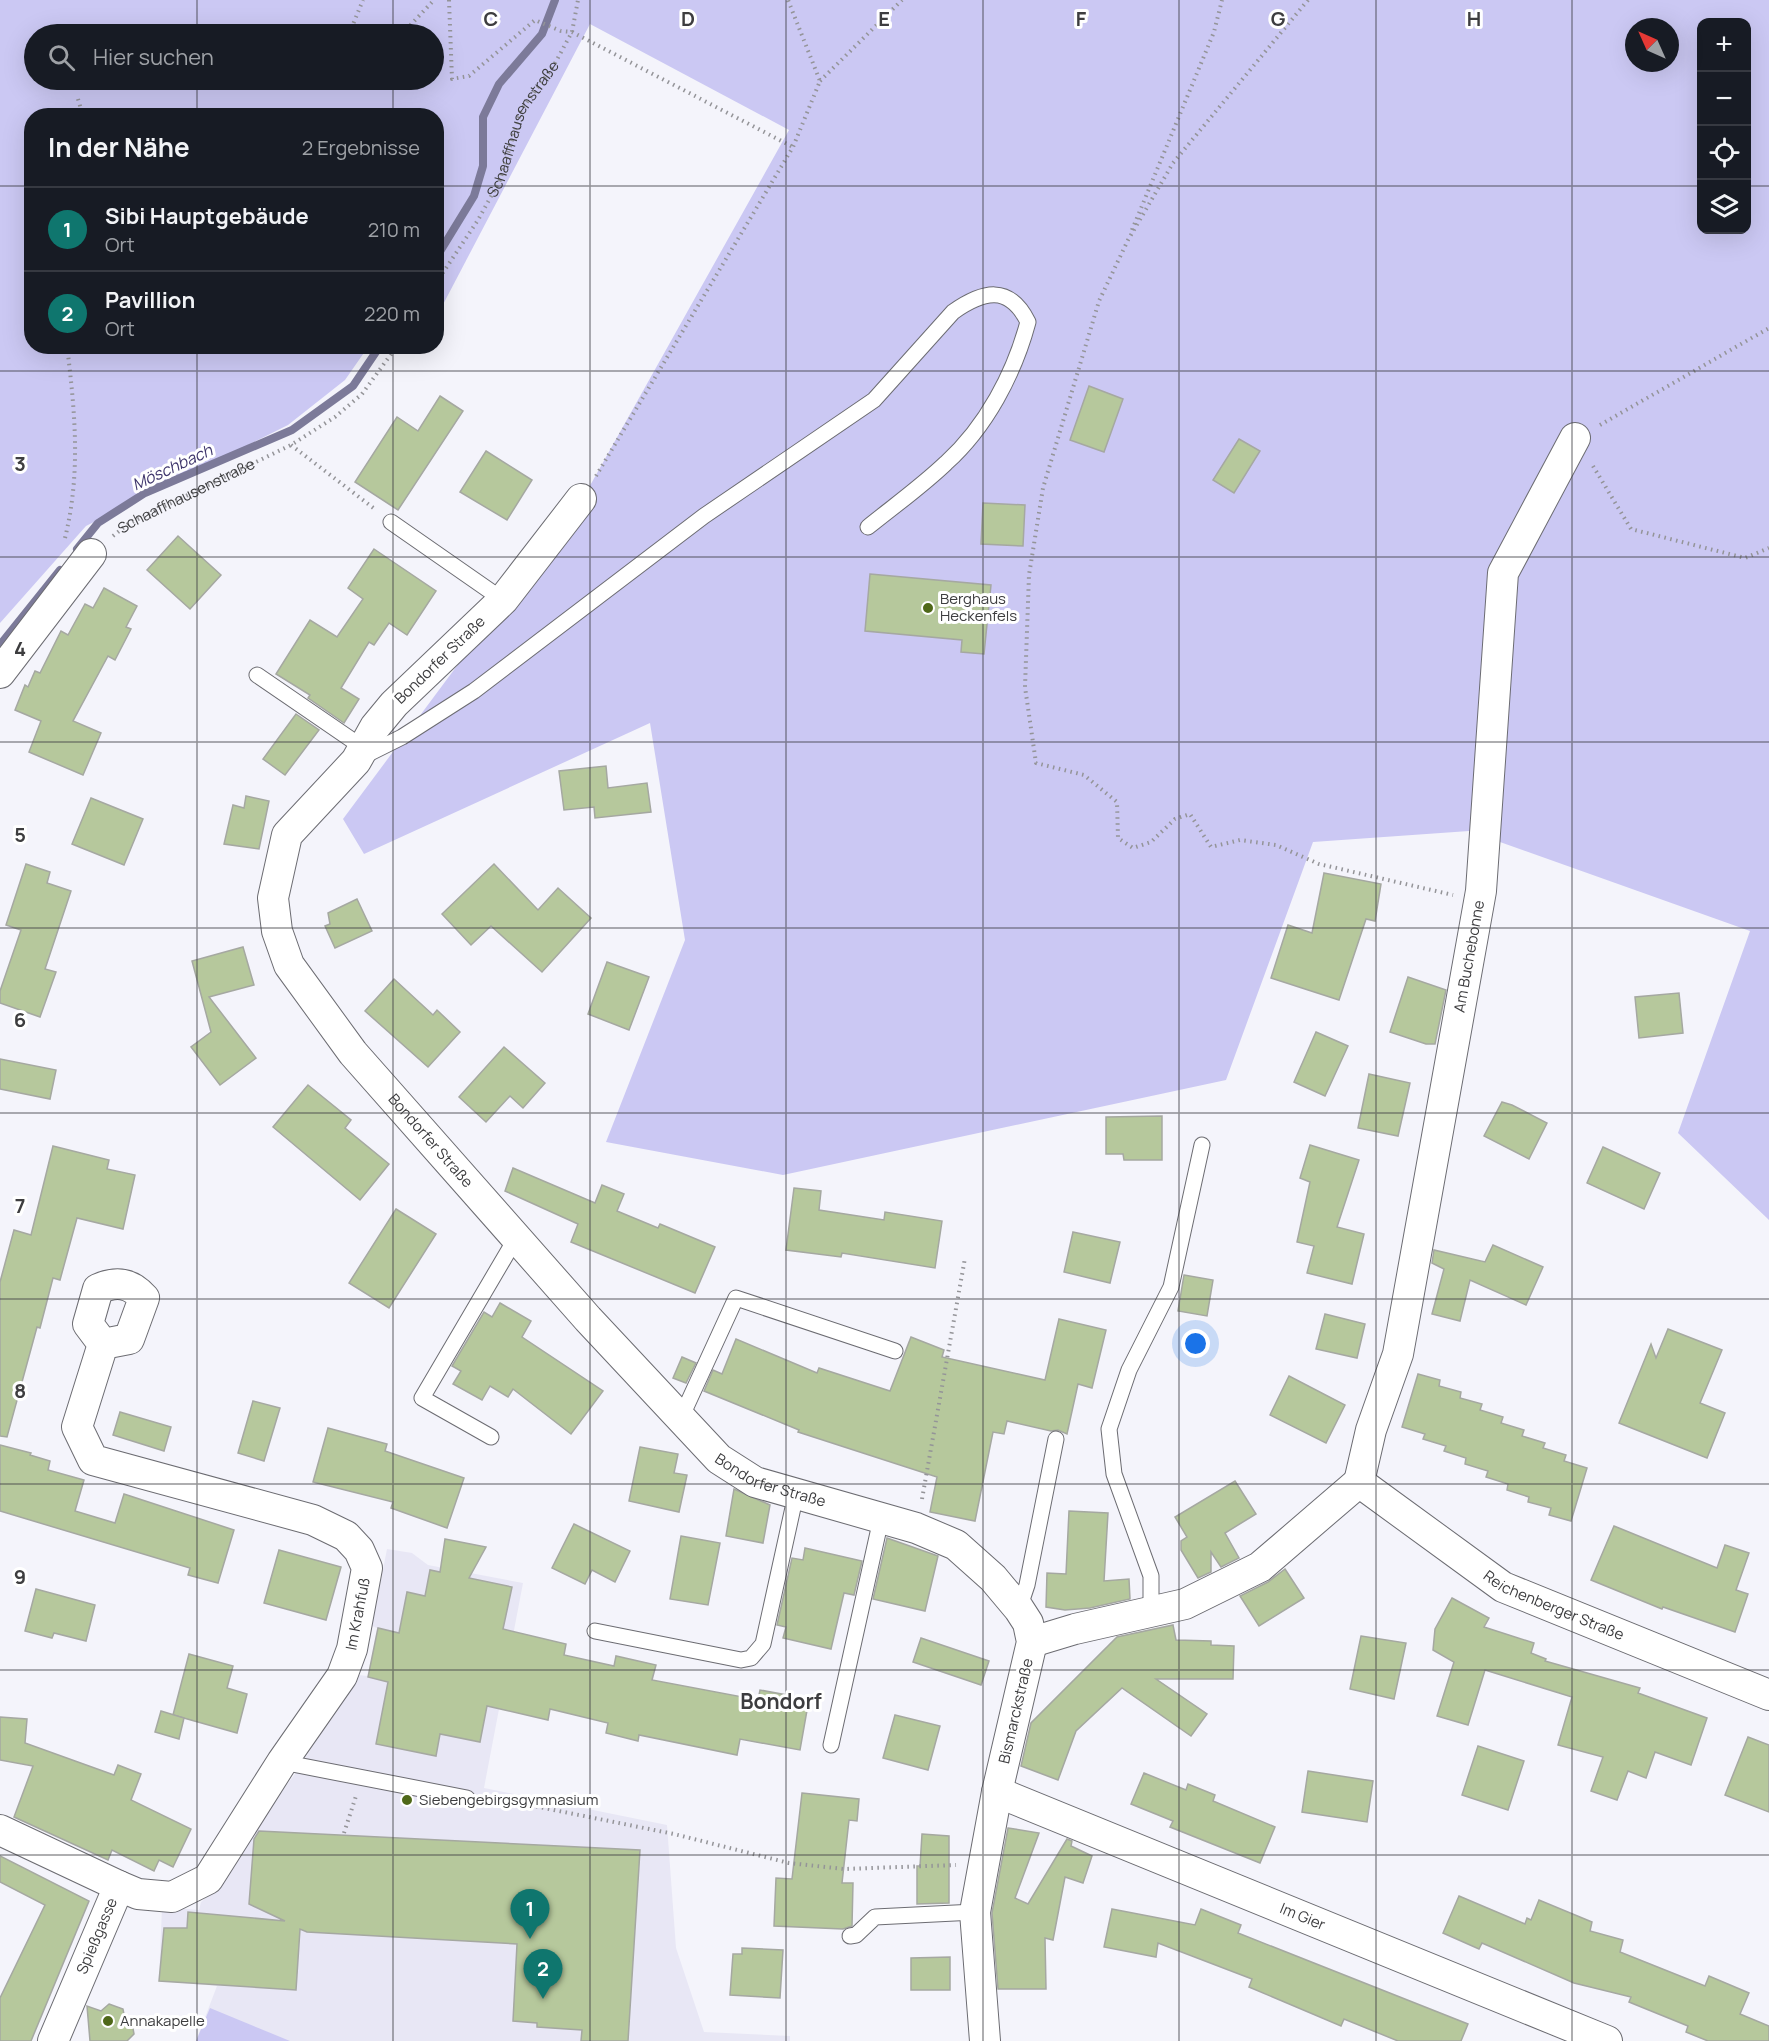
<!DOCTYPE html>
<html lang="de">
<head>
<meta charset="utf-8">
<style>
  :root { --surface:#171b24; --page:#242831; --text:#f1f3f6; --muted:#9ea1a6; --line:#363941; --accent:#0f766e }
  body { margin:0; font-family:Manrope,sans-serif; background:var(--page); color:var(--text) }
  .controls { position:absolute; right:18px; top:18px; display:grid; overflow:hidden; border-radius:12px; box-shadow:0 6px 24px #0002 }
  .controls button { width:54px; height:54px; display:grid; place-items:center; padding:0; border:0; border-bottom:2px solid var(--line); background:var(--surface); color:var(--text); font:30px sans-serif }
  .compass { position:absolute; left:1625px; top:18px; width:54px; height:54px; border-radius:50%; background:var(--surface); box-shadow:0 6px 24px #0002; rotate:315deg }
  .you { position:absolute; left:1196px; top:1344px; width:21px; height:21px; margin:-15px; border:4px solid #fff; border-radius:50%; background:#1a73e8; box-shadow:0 0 0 9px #1a73e833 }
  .badge { display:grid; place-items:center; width:39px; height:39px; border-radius:50%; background:var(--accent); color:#fff; font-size:20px; font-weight:700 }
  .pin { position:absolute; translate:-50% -50px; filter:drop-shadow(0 2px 3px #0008) }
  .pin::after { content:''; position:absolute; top:32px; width:21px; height:18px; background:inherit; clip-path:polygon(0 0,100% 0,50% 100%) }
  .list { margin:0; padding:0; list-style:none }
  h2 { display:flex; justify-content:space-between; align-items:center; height:78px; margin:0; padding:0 24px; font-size:26px }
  h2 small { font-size:20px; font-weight:400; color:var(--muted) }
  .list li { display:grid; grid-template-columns:39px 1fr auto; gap:18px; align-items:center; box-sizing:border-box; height:84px; padding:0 24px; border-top:2px solid var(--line) }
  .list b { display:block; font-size:22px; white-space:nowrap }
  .list p { margin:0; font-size:20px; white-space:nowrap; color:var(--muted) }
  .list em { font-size:20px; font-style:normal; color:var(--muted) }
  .icon { flex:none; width:33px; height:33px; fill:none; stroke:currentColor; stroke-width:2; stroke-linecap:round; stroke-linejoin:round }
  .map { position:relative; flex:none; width:1769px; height:2041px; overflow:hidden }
  .search { position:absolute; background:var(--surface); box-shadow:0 6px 24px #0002; left:24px; top:24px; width:420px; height:66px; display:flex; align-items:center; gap:15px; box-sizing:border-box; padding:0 21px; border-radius:33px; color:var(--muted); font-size:22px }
  .panel { position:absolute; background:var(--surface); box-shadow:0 6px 24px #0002; left:24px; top:108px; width:420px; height:246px; border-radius:24px }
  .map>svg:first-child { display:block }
</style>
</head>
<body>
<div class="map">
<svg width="1769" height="2041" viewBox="0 0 1769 2041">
  <rect width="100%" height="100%" fill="#f4f4fb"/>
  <path fill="#e8e7f5" d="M387 1549 412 1553 428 1565 523 1583 484 1788 667 1825 676 1948 704 2032 790 2036V2041H196L217 1986 159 1981 162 1907 199 1910 201 1902 219 1887 243 1853 253 1829 295 1774 358 1675 368 1676 377 1628 372 1626Z"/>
  <g fill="#cbc8f3" fill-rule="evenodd">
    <path d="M0 0H1769V1220L1678 1133 1750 931 1469 831 1313 842 1226 1080 783 1175 606 1142 685 940 650 723 364 854 343 819 587 491 789 130 590 24 437 316 436 116H32V346L368 347 345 380 288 425 86 526 0 623ZM1702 22H1746V230H1702ZM1634 27H1670V63H1634ZM34 34H434V80H34Z"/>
    <path d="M210 2008 290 2041H196Z"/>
  </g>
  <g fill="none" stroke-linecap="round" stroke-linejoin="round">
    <g stroke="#7c7a99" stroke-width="8">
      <path d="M436 258 474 196 483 166V117L499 84 542 34 555 0"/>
      <path d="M77 549 98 523 145 493 292 430 353 386 380 346"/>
      <path d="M0 645 60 570"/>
    </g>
  </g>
  <g fill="#b6c89c" stroke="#a5a8a1" stroke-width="1.5">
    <path d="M1089 386 1123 399 1104 452 1070 440Z"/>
    <path d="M440 396 463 411 398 510 355 482 397 417 418 431Z"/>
    <path d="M1239 439 1260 451 1234 493 1213 480Z"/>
    <path d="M486 451 532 480 507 520 460 492Z"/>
    <path d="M983 503 1025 505 1023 546 981 544Z"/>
    <path d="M178 536 221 575 190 609 147 570Z"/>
    <path d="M374 549 436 591 407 635 389 623 374 645 369 642 341 688 359 699 344 723 308 698 310 695 276 674 310 620 337 637 363 599 348 588Z"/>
    <path d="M870 574 991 585 984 654 961 652 962 640 865 631Z"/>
    <path d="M104 588 137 606 126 627 131 629 115 660 108 656 73 721 101 733 83 775 29 752 41 721 15 710 25 685 28 687 35 671 40 673 61 631 68 635 85 604 93 608Z"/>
    <path d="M296 714 319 730 285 775 263 759Z"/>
    <path d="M606 766 608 788 647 783 651 812 595 818 594 807 564 810 559 771Z"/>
    <path d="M246 796 269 801 259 849 224 844 233 805 244 808Z"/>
    <path d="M91 798 143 819 124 865 72 844Z"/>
    <path d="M26 864 50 872 47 883 71 891 45 969 56 972 40 1017 0 1003V991L21 930 6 925Z"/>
    <path d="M494 864 538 910 558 888 591 918 542 972 491 926 471 945 442 914Z"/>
    <path d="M1324 873 1381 884 1375 921 1366 919 1339 1000 1271 978 1288 925 1312 933Z"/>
    <path d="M357 899 372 931 335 948 325 926 330 924 328 913Z"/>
    <path d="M243 947 254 985 209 997 256 1058 220 1085 191 1047 211 1032 192 961Z"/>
    <path d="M607 962 649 977 629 1030 588 1014Z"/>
    <path d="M1408 977 1446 990 1435 1044H1426L1390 1032Z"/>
    <path d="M394 979 433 1015 437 1010 460 1032 428 1067 365 1011Z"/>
    <path d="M1679 993 1683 1033 1639 1038 1635 997Z"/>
    <path d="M1316 1032 1348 1046 1325 1096 1294 1082Z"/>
    <path d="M504 1047 545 1083 523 1108 510 1096 486 1122 459 1097Z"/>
    <path d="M0 1059 56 1070 50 1099 0 1089Z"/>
    <path d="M1369 1074 1410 1083 1398 1136 1358 1128Z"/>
    <path d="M308 1085 351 1120 345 1128 389 1164 360 1200 273 1127Z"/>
    <path d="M1502 1102 1512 1105 1547 1123 1529 1159 1484 1136Z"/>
    <path d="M1162 1116V1160H1124L1123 1154H1106V1117Z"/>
    <path d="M1310 1145 1359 1160 1337 1227 1364 1234 1352 1284 1307 1273 1314 1246 1297 1242 1310 1182 1300 1178Z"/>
    <path d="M53 1146 109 1160 107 1169 135 1175 123 1229 77 1218 60 1280 53 1278 40 1328 37 1327 7 1437 0 1436V1282L14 1230 31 1235Z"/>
    <path d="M1603 1147 1660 1173 1644 1209 1587 1183Z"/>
    <path d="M513 1168 595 1203 602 1185 624 1194 617 1211 658 1228 660 1224 715 1247 695 1293 571 1242 578 1224 505 1191Z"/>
    <path d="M794 1188 821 1191 819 1210 884 1220 885 1212 942 1221 935 1268 842 1253 841 1257 786 1250Z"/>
    <path d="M396 1209 436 1234 389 1308 349 1283Z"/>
    <path d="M1073 1232 1120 1242 1110 1283 1064 1272Z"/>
    <path d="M1493 1245 1543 1267 1526 1305 1470 1280 1460 1321 1432 1314 1444 1269 1432 1263 1434 1250 1485 1262Z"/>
    <path d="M1184 1275 1213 1280 1207 1316 1178 1311Z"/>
    <path d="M500 1303 531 1321 522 1337 603 1391 571 1434 513 1389 508 1397 490 1386 482 1400 453 1384 461 1371 452 1366 484 1312 492 1317Z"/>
    <path d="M1325 1314 1365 1324 1357 1358 1316 1349Z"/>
    <path d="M1059 1319 1106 1330 1092 1388 1078 1384 1067 1434 1058 1430 1051 1431 1007 1421 1004 1434 993 1432 975 1521 930 1512 937 1477 798 1432 799 1430 704 1391 713 1370 722 1374 736 1339 817 1373 819 1368 890 1391 911 1337 944 1350 942 1357 1045 1380Z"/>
    <path d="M1668 1329 1722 1350 1700 1403 1725 1413 1707 1458 1619 1423 1651 1344 1656 1358Z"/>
    <path d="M682 1357 696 1363 686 1383 673 1378Z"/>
    <path d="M1418 1374 1440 1380 1439 1386 1461 1392 1460 1398 1482 1404 1480 1410 1503 1417 1501 1423 1524 1430 1522 1436 1545 1443 1543 1448 1566 1455 1564 1461 1587 1468 1571 1521 1549 1515 1551 1508 1528 1502 1529 1497 1507 1490 1508 1484 1486 1477 1488 1471 1465 1464 1466 1458 1444 1451 1446 1446 1423 1439 1425 1434 1402 1427Z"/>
    <path d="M1289 1376 1345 1405 1326 1443 1270 1415Z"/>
    <path d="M253 1401 280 1408 264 1461 238 1453Z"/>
    <path d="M120 1412 171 1427 164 1451 113 1435Z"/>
    <path d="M328 1428 387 1444 385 1451 464 1478 447 1528 391 1508 393 1502 313 1482Z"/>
    <path d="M0 1445 31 1453 30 1455 50 1461 48 1470 84 1480 75 1511 115 1523 124 1494 234 1530 218 1583 188 1575 190 1568 0 1511Z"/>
    <path d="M640 1447 678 1454 674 1473 687 1475 679 1512 629 1501Z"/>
    <path d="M1235 1481 1256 1514 1225 1533 1239 1558 1221 1567 1211 1552V1572L1198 1578 1181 1550V1541L1187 1537 1175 1517Z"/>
    <path d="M734 1489 770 1505 763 1543 726 1536Z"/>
    <path d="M1069 1511 1108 1513 1104 1581 1129 1579 1130 1599 1090 1608 1065 1610 1046 1607 1047 1573 1066 1574Z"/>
    <path d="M574 1524 630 1551 615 1582 592 1570 585 1584 552 1568Z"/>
    <path d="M1614 1526 1717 1568 1725 1545 1749 1553 1736 1590 1748 1594 1735 1632 1663 1607 1662 1609 1591 1580Z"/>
    <path d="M681 1536 720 1543 708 1605 670 1599Z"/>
    <path d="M887 1538 938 1556 925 1611 873 1599Z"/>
    <path d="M445 1539 486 1547 469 1578 512 1587 503 1629 566 1644 564 1655 614 1666 616 1656 656 1665 652 1680 758 1700 760 1690 809 1699 800 1750 740 1739 737 1755 639 1735 638 1741 606 1733 608 1723 550 1709 548 1720 487 1706 480 1742 440 1734 436 1756 376 1744 388 1682 368 1677 378 1628 399 1633 407 1592 425 1596 430 1570 440 1572Z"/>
    <path d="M805 1548 862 1561 854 1595 844 1593 831 1649 783 1638 786 1627 777 1625 792 1558 803 1560Z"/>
    <path d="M279 1550 341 1567 326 1620 264 1603Z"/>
    <path d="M1285 1569 1304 1598 1259 1626 1240 1596 1268 1582Z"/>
    <path d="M36 1589 95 1605 86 1641 54 1633 52 1638 25 1631Z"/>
    <path d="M1452 1598 1489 1618 1484 1627 1534 1643 1531 1653 1546 1659 1545 1661 1640 1688 1638 1693 1707 1718 1691 1765 1655 1752 1646 1778 1628 1771 1617 1800 1591 1791 1603 1757 1558 1745 1572 1697 1485 1670 1468 1725 1437 1716 1454 1662 1433 1650 1435 1629Z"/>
    <path d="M1173 1625 1176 1640 1211 1641V1645L1234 1646 1233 1679H1156L1207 1714 1191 1736 1122 1688 1076 1731 1058 1780 1021 1766 1031 1723 1117 1637Z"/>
    <path d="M1361 1636 1406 1643 1394 1699 1350 1689Z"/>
    <path d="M921 1638 989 1661 981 1685 913 1662Z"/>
    <path d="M189 1654 233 1666 227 1688 247 1694 237 1733 173 1715Z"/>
    <path d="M161 1711 184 1718 179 1739 155 1732Z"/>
    <path d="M895 1715 940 1726 928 1770 883 1758Z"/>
    <path d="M0 1717 27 1719 25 1743 114 1775 118 1765 141 1774 131 1800 191 1829 173 1867 159 1860 154 1871 112 1850 108 1860 14 1817 33 1766 0 1760Z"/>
    <path d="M1748 1737 1769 1745V1812L1725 1795Z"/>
    <path d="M1478 1746 1524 1761 1508 1810 1462 1795Z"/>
    <path d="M1308 1771 1373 1781 1367 1822 1302 1812Z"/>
    <path d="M1144 1773 1186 1790 1188 1784 1215 1795 1213 1801 1275 1827 1260 1863 1170 1827 1173 1821 1131 1804Z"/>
    <path d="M802 1793 859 1799 857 1821 849 1820 842 1883H853L852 1926 843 1929 774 1926 776 1878 792 1879Z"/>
    <path d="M1008 1828 1039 1833 1015 1898 1028 1904 1067 1839 1072 1841 1071 1846 1092 1856 1083 1883 1065 1877 1053 1940 1045 1938 1046 1989H998L992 1913Z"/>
    <path d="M259 1831 640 1850 628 2041H581L582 2030 537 2027V2023L513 2021 517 1944 307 1932 300 1929 296 1990 159 1981 164 1928H187L188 1912 285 1921 249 1904 254 1839Z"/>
    <path d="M922 1834 949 1836V1903L917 1904V1866H920Z"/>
    <path d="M0 1856 89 1901 31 2041H0V1998L45 1905 0 1882Z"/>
    <path d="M1459 1896 1525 1924 1527 1918 1531 1920 1539 1900 1592 1922 1590 1931 1623 1940 1620 1952 1705 1986 1709 1976 1749 1993 1740 2014 1769 2026V2041H1708L1686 2032 1688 2026 1629 2002 1631 1997 1574 1983 1482 1943 1479 1949 1443 1933Z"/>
    <path d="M1112 1909 1195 1925 1201 1909 1241 1925 1238 1933 1468 2024 1461 2041H1398L1344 2019 1341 2026 1249 1987 1252 1979 1158 1943 1156 1957 1104 1947Z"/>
    <path d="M742 1948 783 1950 780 1998 730 1995 733 1954H742Z"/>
    <path d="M950 1957V1990H911V1958Z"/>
    <path d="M109 2004 123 2009 125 2020 132 2023 134 2034 127 2041H90L87 2006 101 2011Z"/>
  </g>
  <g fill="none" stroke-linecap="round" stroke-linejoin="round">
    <g stroke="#6c6c72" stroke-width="17">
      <g id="service">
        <path d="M391 522 503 600"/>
        <path d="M257 675 365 749"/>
        <path d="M364 756 402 737 474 691 704 516 874 400 953 312C983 291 1009 284 1028 322 1014 374 986 427 946 463 922 486 894 506 868 527"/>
        <path d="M680 1420 736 1298 895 1351"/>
        <path d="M491 1437 422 1398 516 1238"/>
        <path d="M1019 1609 1027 1585 1056 1439"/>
        <path d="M1151 1612V1576L1114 1474 1109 1429 1129 1370 1171 1287 1202 1145"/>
        <path d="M595 1631 741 1660 751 1658 763 1644 796 1494"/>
        <path d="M831 1745 881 1519"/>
        <path d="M282 1762 467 1798"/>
        <path d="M850 1936 856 1935 875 1917 975 1912"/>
      </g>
    </g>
    <g stroke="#6c6c72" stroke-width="32">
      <g id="minor">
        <path id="s3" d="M581 499 503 600 394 704 375 727 356 761 287 835 273 898 277 931 289 965 353 1053 588 1319 719 1459 755 1482 916 1528 956 1545 993 1578 1019 1609 1028 1623 1032 1642 997 1792 975 1912 985 2041"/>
        <path d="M0 673 91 554"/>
        <path d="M103 1344 88 1324 98 1289C116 1281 130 1282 144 1298L129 1339 103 1344 77 1427 93 1460 313 1520 346 1536 359 1550 367 1568 352 1649 342 1676 282 1762 208 1879 172 1897 138 1894 119 1886"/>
        <path id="s4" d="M1359 1482 1371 1430 1398 1354 1481 891 1503 573 1575 438"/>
        <path id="s5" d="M1359 1482 1503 1587 1769 1695"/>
        <path d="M1032 1642 1075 1629 1185 1604 1260 1567 1359 1482"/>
        <path id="s6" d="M997 1792 1607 2041"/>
        <path d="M0 1830 119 1886 53 2041"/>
      </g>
    </g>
    <g stroke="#949498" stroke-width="4" stroke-dasharray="1.5 4.5" stroke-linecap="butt">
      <path d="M449 0 452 79 469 76 535 20 561 31 572 32 793 147"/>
      <path d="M1308 0 1173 163 1128 240 1099 301 1043 488 1029 575 1025 687 1036 763 1084 775 1117 802 1118 838 1133 848 1151 842 1175 819 1190 814 1211 847 1240 840 1276 845 1319 864 1453 895"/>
      <path d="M349 34 363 0"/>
      <path d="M402 34 434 0"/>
      <path d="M820 81 902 0"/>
      <path d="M78 99 83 116"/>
      <path d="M1132 230 1214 32 1222 0"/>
      <path id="s1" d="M436 283 478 220 500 180 521 110 554 65 572 32 578 0"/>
      <path d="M1600 425 1769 328"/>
      <path d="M291 445 376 510"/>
      <path d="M1593 466 1631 529 1745 558 1769 548"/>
      <path d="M596 476 793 147 820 81 788 0"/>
      <path id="s2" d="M113 536 128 524 291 445 335 417 362 394 397 346"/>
      <path d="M65 538C81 473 75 412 67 346"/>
      <path d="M922 1499 965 1258"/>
      <path d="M489 1797 674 1834 789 1863 844 1869 956 1865"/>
      <path d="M344 1833 356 1796"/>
    </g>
    <use href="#service" stroke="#fff" stroke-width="15"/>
    <use href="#minor" stroke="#fff" stroke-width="30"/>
  </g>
  <path fill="none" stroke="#3d3d3f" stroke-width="1.5" stroke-opacity="0.55" d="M197 0V34M393 0V34M590 0V2041M786 0V2041M983 0V2041M1179 0V2041M1376 0V2041M1572 0V2041M197 80V116M393 80V116M0 186H32M436 186H1702M1746 186H1769M197 346V2041M393 346V2041M0 371H1769M0 557H1769M0 742H1769M0 928H1769M0 1113H1769M0 1299H1769M0 1484H1769M0 1670H1769M0 1855H1769"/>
  <g fill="#4f6819" stroke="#fff" stroke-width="2">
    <circle cx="928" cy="608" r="6"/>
    <circle cx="407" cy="1800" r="6"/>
    <circle cx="108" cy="2021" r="6"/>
  </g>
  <g text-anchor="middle" stroke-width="6" stroke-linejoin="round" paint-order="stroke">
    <g font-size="15" fill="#3d3d3f" stroke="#fff">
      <text dy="5" stroke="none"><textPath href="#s1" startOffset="178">Schaaffhausenstraße</textPath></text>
      <text dy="5" stroke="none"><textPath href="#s2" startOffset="84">Schaaffhausenstraße</textPath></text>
      <text transform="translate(440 660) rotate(-44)" y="5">Bondorfer Straße</text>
      <text dy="5" stroke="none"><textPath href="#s4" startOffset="538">Am Buchebonne</textPath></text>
      <text dy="5" stroke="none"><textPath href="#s3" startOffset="808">Bondorfer Straße</textPath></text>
      <text dy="5" stroke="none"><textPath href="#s3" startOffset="1294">Bondorfer Straße</textPath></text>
      <text dy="5" stroke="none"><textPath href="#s5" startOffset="232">Reichenberger Straße</textPath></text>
      <text transform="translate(358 1614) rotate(-79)" y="5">Im Krahfuß</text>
      <text transform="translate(1016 1711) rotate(-77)" y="5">Bismarckstraße</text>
      <text dy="5" stroke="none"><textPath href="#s6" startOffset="330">Im Gier</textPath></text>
      <text transform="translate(97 1936) rotate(-67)" y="5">Spießgasse</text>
    </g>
    <g font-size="15" fill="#3d3d3f" stroke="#fff" text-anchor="start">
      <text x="940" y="604">Berghaus<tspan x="940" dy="17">Heckenfels</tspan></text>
      <text x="419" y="1805">Siebengebirgsgymnasium</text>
      <text x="120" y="2026">Annakapelle</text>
    </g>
    <g font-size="16" font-style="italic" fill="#3d346b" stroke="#fff">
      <text transform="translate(172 467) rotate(-25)" y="6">Möschbach</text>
    </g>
    <g font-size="21" font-weight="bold" fill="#3d3d3f" stroke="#fff">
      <text x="781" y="1709">Bondorf</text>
    </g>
  </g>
  <g font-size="20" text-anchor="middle" font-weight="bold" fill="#3d3d3f" stroke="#fff" stroke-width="6" stroke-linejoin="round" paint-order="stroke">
    <text x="491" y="26">C</text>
    <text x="688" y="26">D</text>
    <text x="884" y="26">E</text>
    <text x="1081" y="26">F</text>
    <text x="1278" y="26">G</text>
    <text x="1474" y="26">H</text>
    <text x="20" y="471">3</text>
    <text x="20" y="656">4</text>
    <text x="20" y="842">5</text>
    <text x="20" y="1027">6</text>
    <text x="20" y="1213">7</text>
    <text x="20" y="1398">8</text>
    <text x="20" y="1584">9</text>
  </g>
</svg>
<div class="controls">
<button>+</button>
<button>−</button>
<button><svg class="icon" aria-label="locate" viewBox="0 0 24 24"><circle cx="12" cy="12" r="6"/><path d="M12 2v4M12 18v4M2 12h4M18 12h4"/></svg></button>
<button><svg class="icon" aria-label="layers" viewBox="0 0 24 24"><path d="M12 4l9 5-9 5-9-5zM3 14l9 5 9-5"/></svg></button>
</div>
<svg class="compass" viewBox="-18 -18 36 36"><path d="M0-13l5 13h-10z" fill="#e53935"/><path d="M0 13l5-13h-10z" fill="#9ea1a6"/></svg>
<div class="you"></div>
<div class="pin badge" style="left:530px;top:1939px">1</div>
<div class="pin badge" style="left:543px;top:1999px">2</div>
<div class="search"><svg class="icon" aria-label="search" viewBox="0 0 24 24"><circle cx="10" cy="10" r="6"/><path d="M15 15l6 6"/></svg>Hier suchen</div>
<section class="panel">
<h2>In der Nähe<small>2 Ergebnisse</small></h2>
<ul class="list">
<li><span class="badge">1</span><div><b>Sibi Hauptgebäude</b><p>Ort</p></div><em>210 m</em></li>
<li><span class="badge">2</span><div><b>Pavillion</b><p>Ort</p></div><em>220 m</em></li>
</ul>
</section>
</div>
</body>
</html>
